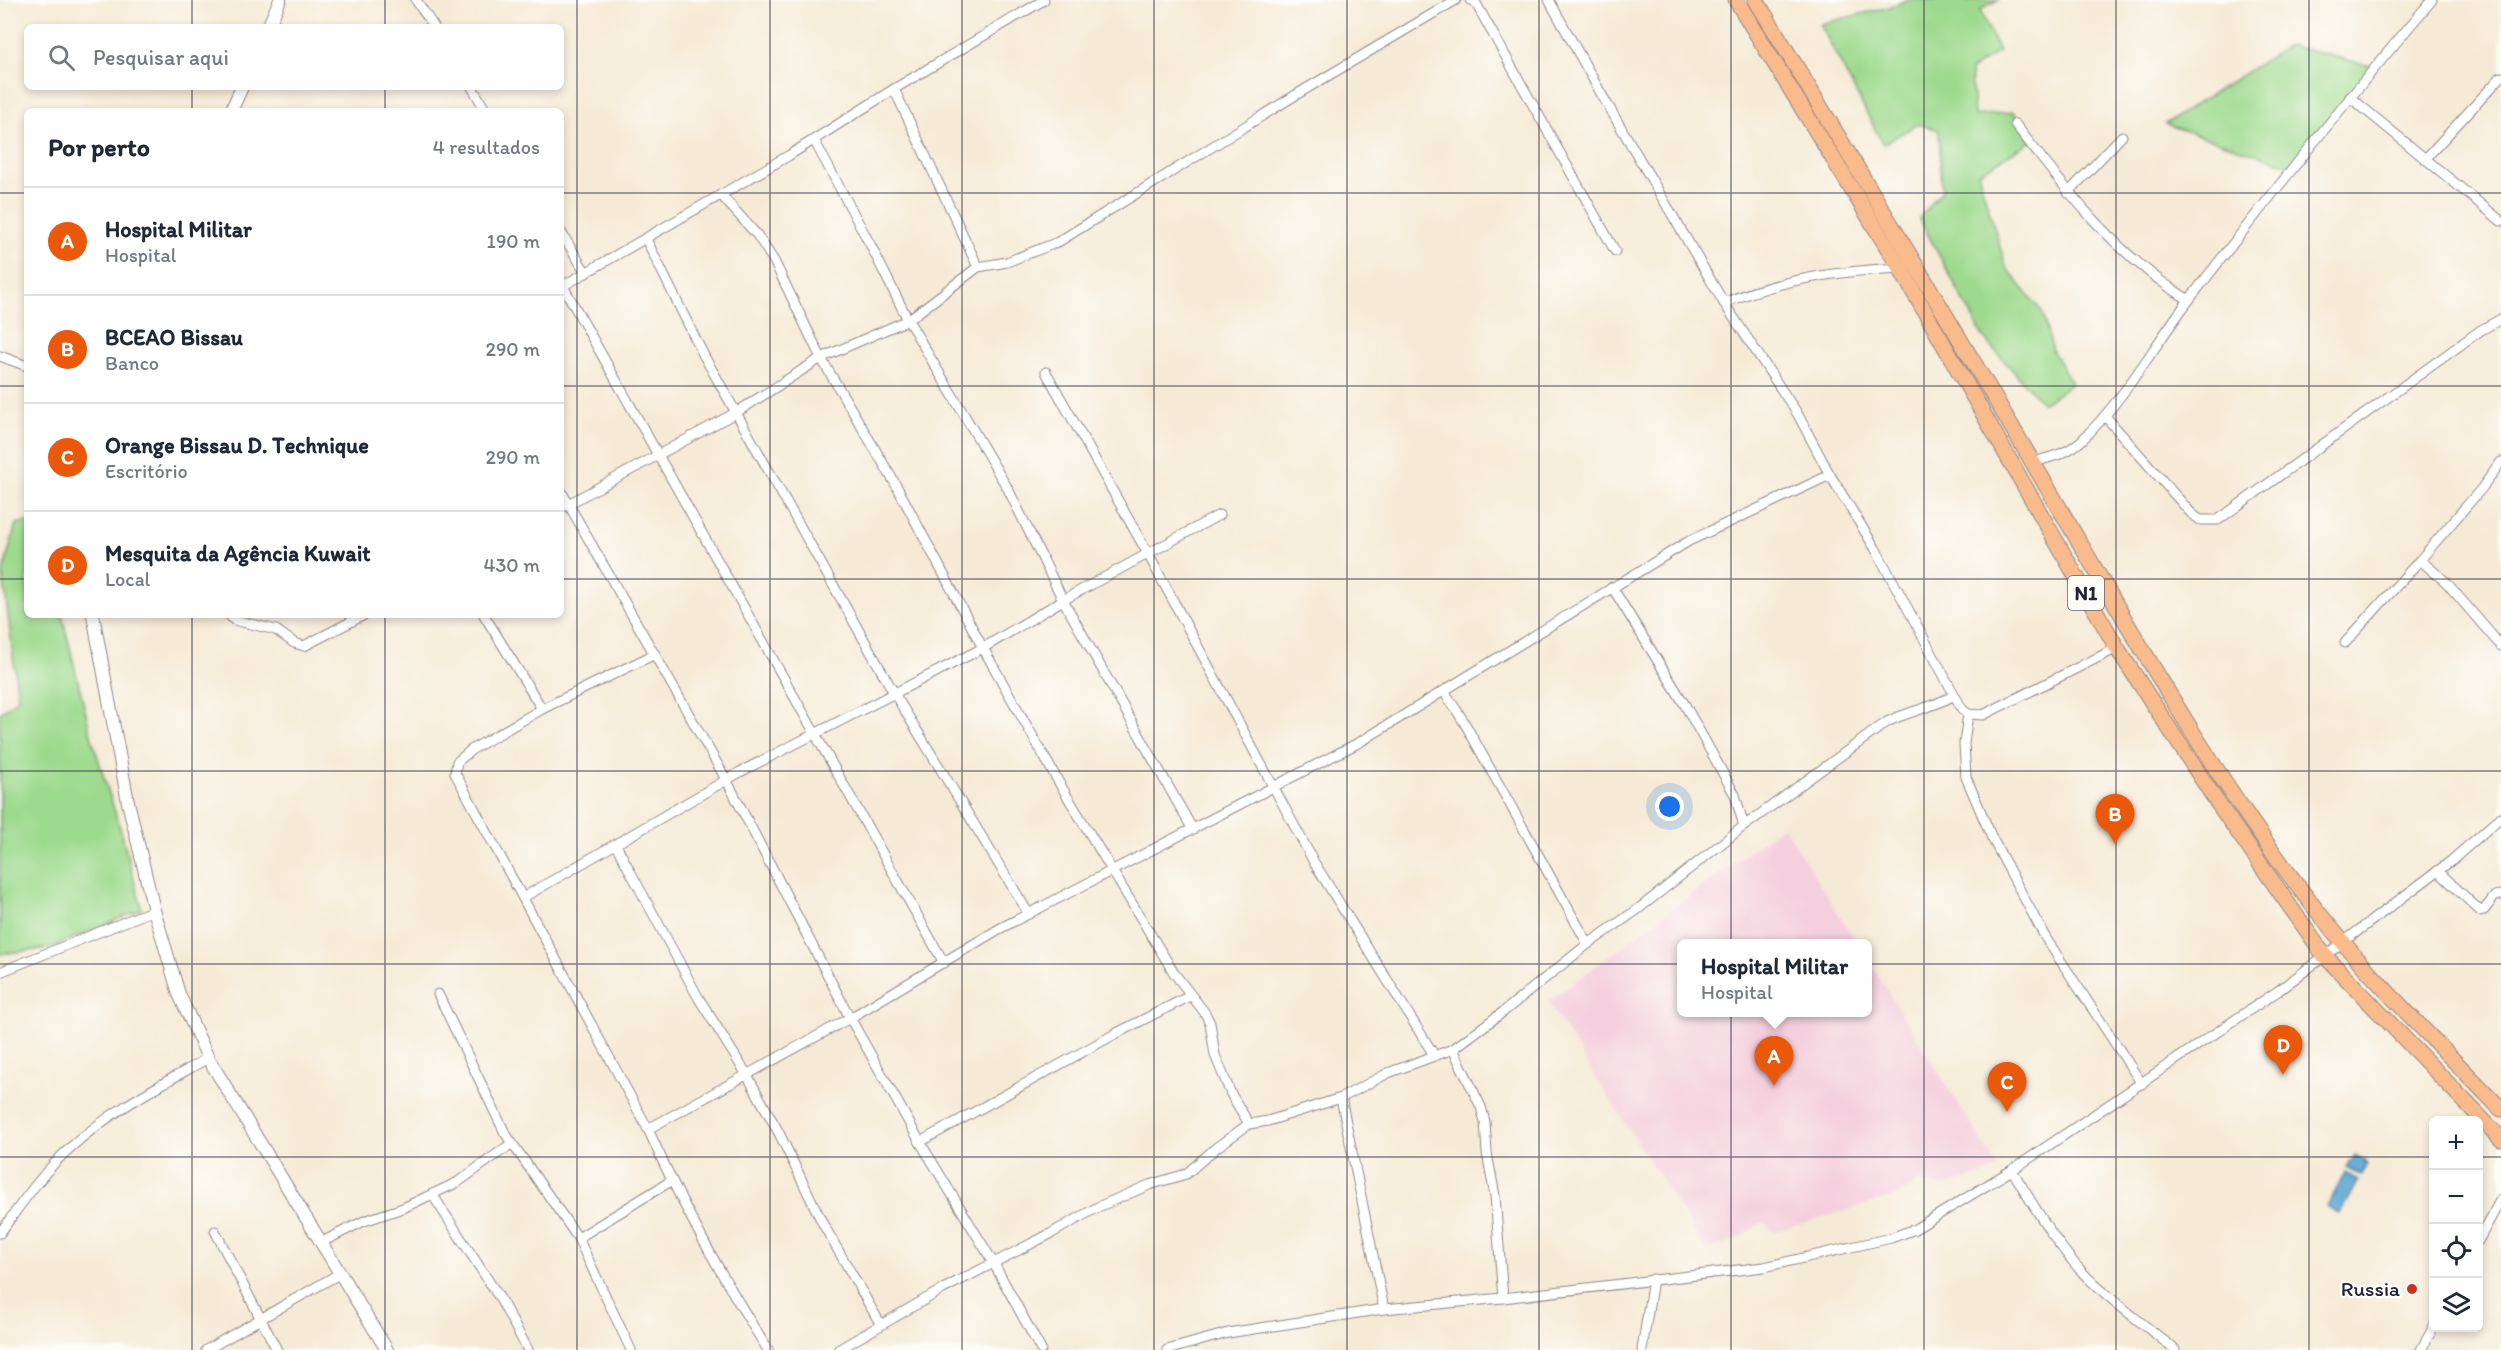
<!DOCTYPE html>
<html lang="pt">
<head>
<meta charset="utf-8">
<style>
  :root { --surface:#fff; --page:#f6f6f7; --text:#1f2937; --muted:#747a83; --line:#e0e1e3; --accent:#ea580c }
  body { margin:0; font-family:Itim,sans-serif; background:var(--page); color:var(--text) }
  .controls { position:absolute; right:18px; bottom:18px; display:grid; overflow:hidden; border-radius:9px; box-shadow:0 3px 9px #0003 }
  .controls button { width:54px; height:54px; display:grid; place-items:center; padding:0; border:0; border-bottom:2px solid var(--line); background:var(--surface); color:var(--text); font:30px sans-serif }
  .you { position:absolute; left:1670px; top:807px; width:21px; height:21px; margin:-15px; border:4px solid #fff; border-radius:50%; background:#1a73e8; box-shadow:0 0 0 9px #1a73e833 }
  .badge { display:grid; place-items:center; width:39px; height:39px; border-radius:50%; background:var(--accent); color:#fff; font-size:20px; font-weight:700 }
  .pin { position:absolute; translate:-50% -50px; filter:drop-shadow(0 2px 3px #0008) }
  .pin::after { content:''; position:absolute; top:32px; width:21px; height:18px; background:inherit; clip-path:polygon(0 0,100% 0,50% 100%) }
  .popup { position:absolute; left:1677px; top:939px; width:195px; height:78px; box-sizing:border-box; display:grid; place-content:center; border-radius:9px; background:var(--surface); filter:drop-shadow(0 2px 4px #0005); font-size:20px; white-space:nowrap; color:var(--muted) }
  .popup b { font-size:22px; color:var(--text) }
  .popup::after { content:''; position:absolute; left:50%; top:100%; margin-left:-12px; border:12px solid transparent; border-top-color:var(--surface) }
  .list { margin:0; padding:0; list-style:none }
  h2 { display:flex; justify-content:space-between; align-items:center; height:78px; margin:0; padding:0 24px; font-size:26px }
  h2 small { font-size:20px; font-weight:400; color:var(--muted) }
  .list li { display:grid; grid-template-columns:39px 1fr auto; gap:18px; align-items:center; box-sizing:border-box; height:108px; padding:0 24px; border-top:2px solid var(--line) }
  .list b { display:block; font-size:22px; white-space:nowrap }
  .list p { margin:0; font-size:20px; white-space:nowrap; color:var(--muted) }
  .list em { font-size:20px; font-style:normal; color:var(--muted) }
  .icon { flex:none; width:33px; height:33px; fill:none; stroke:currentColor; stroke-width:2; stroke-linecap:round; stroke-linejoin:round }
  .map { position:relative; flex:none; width:2501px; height:1350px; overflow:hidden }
  .search { position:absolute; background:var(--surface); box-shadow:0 3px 9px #0003; left:24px; top:24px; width:540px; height:66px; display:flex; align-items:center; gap:15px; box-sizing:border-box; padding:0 21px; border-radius:9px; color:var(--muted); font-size:22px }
  .panel { position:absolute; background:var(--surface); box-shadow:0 3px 9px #0003; left:24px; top:108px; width:540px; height:510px; border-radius:9px }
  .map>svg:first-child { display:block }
</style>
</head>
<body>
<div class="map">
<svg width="2501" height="1350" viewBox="0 0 2501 1350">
  <rect width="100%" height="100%" fill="#fdfcf7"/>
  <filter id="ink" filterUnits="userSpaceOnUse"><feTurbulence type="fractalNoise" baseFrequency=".0167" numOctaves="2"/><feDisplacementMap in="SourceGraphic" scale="12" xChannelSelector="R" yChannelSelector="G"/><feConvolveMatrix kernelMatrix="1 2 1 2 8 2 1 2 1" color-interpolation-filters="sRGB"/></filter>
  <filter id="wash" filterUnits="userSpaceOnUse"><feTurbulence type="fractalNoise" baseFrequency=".008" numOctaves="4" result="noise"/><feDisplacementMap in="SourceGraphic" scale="24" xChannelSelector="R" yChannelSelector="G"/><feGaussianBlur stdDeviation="1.35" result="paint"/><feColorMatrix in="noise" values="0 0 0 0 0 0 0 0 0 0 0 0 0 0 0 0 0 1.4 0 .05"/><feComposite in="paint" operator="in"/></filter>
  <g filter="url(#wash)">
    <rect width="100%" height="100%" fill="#f5ead5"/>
    <path fill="#f4cfdd" d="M1783 826 1857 943 1681 944V1012H1867V959L1999 1169 1943 1186 1919 1182 1896 1196 1773 1232 1764 1222 1735 1240 1706 1250 1548 1002Z"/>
    <g fill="#9eda8e" stroke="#607e64" stroke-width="1.5">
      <path d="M1907 0H1998L1980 10 1999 51 1971 70 1974 116 2014 112 2033 140 1978 173 2006 267 2042 312 2053 352 2072 383 2043 404 1984 338 1919 218 1942 191 1939 130 1918 124 1883 144 1820 24 1890 7Z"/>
      <path d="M2289 45 2375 67 2293 166 2165 124Z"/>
      <path d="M27 522V615H62L92 739 122 835 142 909 50 948 0 954V713L18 698 3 573 16 524Z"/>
    </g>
    <g fill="#5ba7d4" stroke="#3e6488" stroke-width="1.5">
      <path d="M2355 1155 2365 1161 2364 1163 2367 1164 2361 1176 2347 1168Z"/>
      <path d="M2345 1173 2358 1180 2340 1214 2327 1207Z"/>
    </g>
  </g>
  <g filter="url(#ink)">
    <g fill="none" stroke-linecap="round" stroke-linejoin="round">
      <g stroke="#8c8688" stroke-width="11">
        <g id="minor">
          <path d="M416 0 434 27"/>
          <path d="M1470 0H1474L1615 251"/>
          <path d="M1549 0 1603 97 1724 303 1797 413 1830 475 1875 548 1962 709 1968 714 1983 715 2117 648"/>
          <path d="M472 87 486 111"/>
          <path d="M894 89 978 267"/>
          <path d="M2350 97 2501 221"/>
          <path d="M2015 124C2066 190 2116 256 2189 300"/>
          <path d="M814 140 871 246 908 320 1008 489 1063 600 1193 830"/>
          <path d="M2426 158 2501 77"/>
          <path d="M2068 193 2122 136"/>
          <path d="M721 195 757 235 774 261 821 358 896 485 983 648 1058 781 1174 973 1205 1013 1210 1023 1215 1055 1231 1094 1249 1124"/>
          <path d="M561 232 586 273"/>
          <path d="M646 239 703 354 894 693 1029 914"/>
          <path d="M563 286 944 963"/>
          <path d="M561 287 788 156 894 89 1044 0"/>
          <path d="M1724 303C1780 279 1840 271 1900 268"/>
          <path d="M0 356 27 366"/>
          <path d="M1046 372 1148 554 1315 864 1434 1055"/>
          <path d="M2105 416 2191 513 2200 520H2218L2481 330 2501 319"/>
          <path d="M2033 462C2053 457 2070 453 2085 437 2127 396 2156 342 2192 296 2270 196 2349 97 2432 0"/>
          <path d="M561 491 727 781 850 1018 920 1142 993 1262 1041 1350"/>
          <path d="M561 508 737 412 821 358 908 320 978 267 1007 262 1058 242 1299 93 1456 0"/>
          <path d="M2420 560 2446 582 2501 646"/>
          <path d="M1612 587 1685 705 1735 795 1744 826"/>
          <path d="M229 615 234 620 276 630 294 643 304 646 364 615"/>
          <path d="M484 615 542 709"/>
          <path d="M2345 643 2420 560 2482 488 2501 462"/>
          <path d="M655 654 542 709 471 750 457 762 455 773 648 1129C682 1206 723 1279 768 1350"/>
          <path d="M1444 691 1464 722 1588 944"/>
          <path d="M1968 714 1964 744 1966 777 1992 838 2045 937 2142 1084"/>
          <path d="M616 845 698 997 747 1075 779 1133 823 1224 881 1325"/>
          <path d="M2438 871 2480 911 2484 910 2495 896 2501 895"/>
          <path d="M524 897 740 772 983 648 1063 600 1219 515"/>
          <path d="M0 972 154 910"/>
          <path d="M438 994 505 1133 578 1238 631 1350"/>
          <path d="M1453 1049 1481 1107 1485 1122 1487 1153 1495 1196 1503 1298"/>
          <path d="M1341 1098 1384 1309"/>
          <path d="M648 1129 850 1018 999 929 1360 742 1689 541 1830 475"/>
          <path d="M920 1142 1115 1034 1190 996"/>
          <path d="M2012 1170C2034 1206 2054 1242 2083 1273 2111 1302 2145 1324 2175 1350"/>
          <path d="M432 1194 499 1297 528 1350"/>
          <path d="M215 1231 277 1350"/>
          <path d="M0 1233C21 1204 43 1172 70 1148 110 1111 161 1085 208 1058"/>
          <path d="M578 1238 671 1181"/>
          <path d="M2478 1241 2501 1199"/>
          <path d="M320 1243 364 1221 403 1208 458 1182 511 1144"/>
          <path d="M206 1350 339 1274"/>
          <path d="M838 1350 943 1289 1050 1234 1098 1207 1149 1185 1186 1174 1217 1147 1249 1124 1268 1121 1341 1098 1388 1073 1453 1049 1503 1012 1588 944 1637 910 1744 826 1887 722C1909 711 1933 708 1954 695"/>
          <path d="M1167 1350 1228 1333 1384 1309 1503 1298 1764 1267 1891 1238 1915 1229 2012 1170 2278 991 2451 861 2501 817"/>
          <path d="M1642 1350 1653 1279"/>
          <path d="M2421 1350 2434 1326"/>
        </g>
      </g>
      <g stroke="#8c8688" stroke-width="14">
        <g id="tertiary">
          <path d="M268 27 280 0"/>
          <path d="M231 111 242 87"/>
          <path d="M93 615 128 802 154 910 179 994 208 1058 387 1350"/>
        </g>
      </g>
      <g stroke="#8c8688" stroke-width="17">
        <g id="primary">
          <path d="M1736 0 1900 268 2117 648 2219 805 2324 955 2501 1139"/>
          <path d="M1756 0C1852 160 1949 319 2043 480 2129 626 2212 778 2318 912 2373 982 2439 1044 2501 1109"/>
        </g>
      </g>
      <use href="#minor" stroke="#fff" stroke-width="9"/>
      <use href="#tertiary" stroke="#fff" stroke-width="12"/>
      <use href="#primary" stroke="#fabb8c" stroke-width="15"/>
    </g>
  </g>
  <path fill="none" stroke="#22223b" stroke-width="1.5" stroke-opacity="0.55" d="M192 0V27M385 0V27M577 0V1350M770 0V1350M962 0V1350M1154 0V1350M1347 0V1350M1539 0V1350M1731 0V1350M1924 0V1350M2116 0V1350M2309 0V1350M192 87V111M385 87V111M0 193H27M561 193H2501M0 386H27M561 386H2501M0 579H27M561 579H2501M192 615V1350M385 615V1350M0 771H2501M0 964H2501M0 1157H2434M2478 1157H2501"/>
  <circle fill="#c8321e" stroke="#fdfcf7" stroke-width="2" cx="2412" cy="1289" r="6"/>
  <g text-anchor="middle" stroke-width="5" stroke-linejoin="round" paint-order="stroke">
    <rect fill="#fdfcf7" stroke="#646373" stroke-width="1.5" x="2068" y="576" width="36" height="34" rx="4.5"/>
    <g font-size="20" font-weight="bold" fill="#22223b">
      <text x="2086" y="600">N1</text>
    </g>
    <g font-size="21" fill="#22223b" stroke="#fdfcf7" text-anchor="end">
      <text x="2400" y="1296">Russia</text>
    </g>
  </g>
</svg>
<div class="controls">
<button>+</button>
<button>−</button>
<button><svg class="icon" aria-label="locate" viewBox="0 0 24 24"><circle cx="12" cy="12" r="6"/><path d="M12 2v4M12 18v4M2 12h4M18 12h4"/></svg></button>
<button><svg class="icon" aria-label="layers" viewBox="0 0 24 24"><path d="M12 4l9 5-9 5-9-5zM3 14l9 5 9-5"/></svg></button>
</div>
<div class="you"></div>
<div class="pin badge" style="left:1774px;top:1086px">A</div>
<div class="popup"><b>Hospital Militar</b>Hospital</div>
<div class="pin badge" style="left:2115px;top:844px">B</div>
<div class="pin badge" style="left:2007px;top:1112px">C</div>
<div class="pin badge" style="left:2283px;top:1075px">D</div>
<div class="search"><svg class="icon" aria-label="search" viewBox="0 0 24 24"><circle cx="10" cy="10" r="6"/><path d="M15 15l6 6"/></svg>Pesquisar aqui</div>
<section class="panel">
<h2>Por perto<small>4 resultados</small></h2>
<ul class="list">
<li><span class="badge">A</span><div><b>Hospital Militar</b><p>Hospital</p></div><em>190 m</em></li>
<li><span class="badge">B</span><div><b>BCEAO Bissau</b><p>Banco</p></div><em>290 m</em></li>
<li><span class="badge">C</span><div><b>Orange Bissau D. Technique</b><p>Escritório</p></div><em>290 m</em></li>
<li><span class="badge">D</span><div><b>Mesquita da Agência Kuwait</b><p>Local</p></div><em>430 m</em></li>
</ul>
</section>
</div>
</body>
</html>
